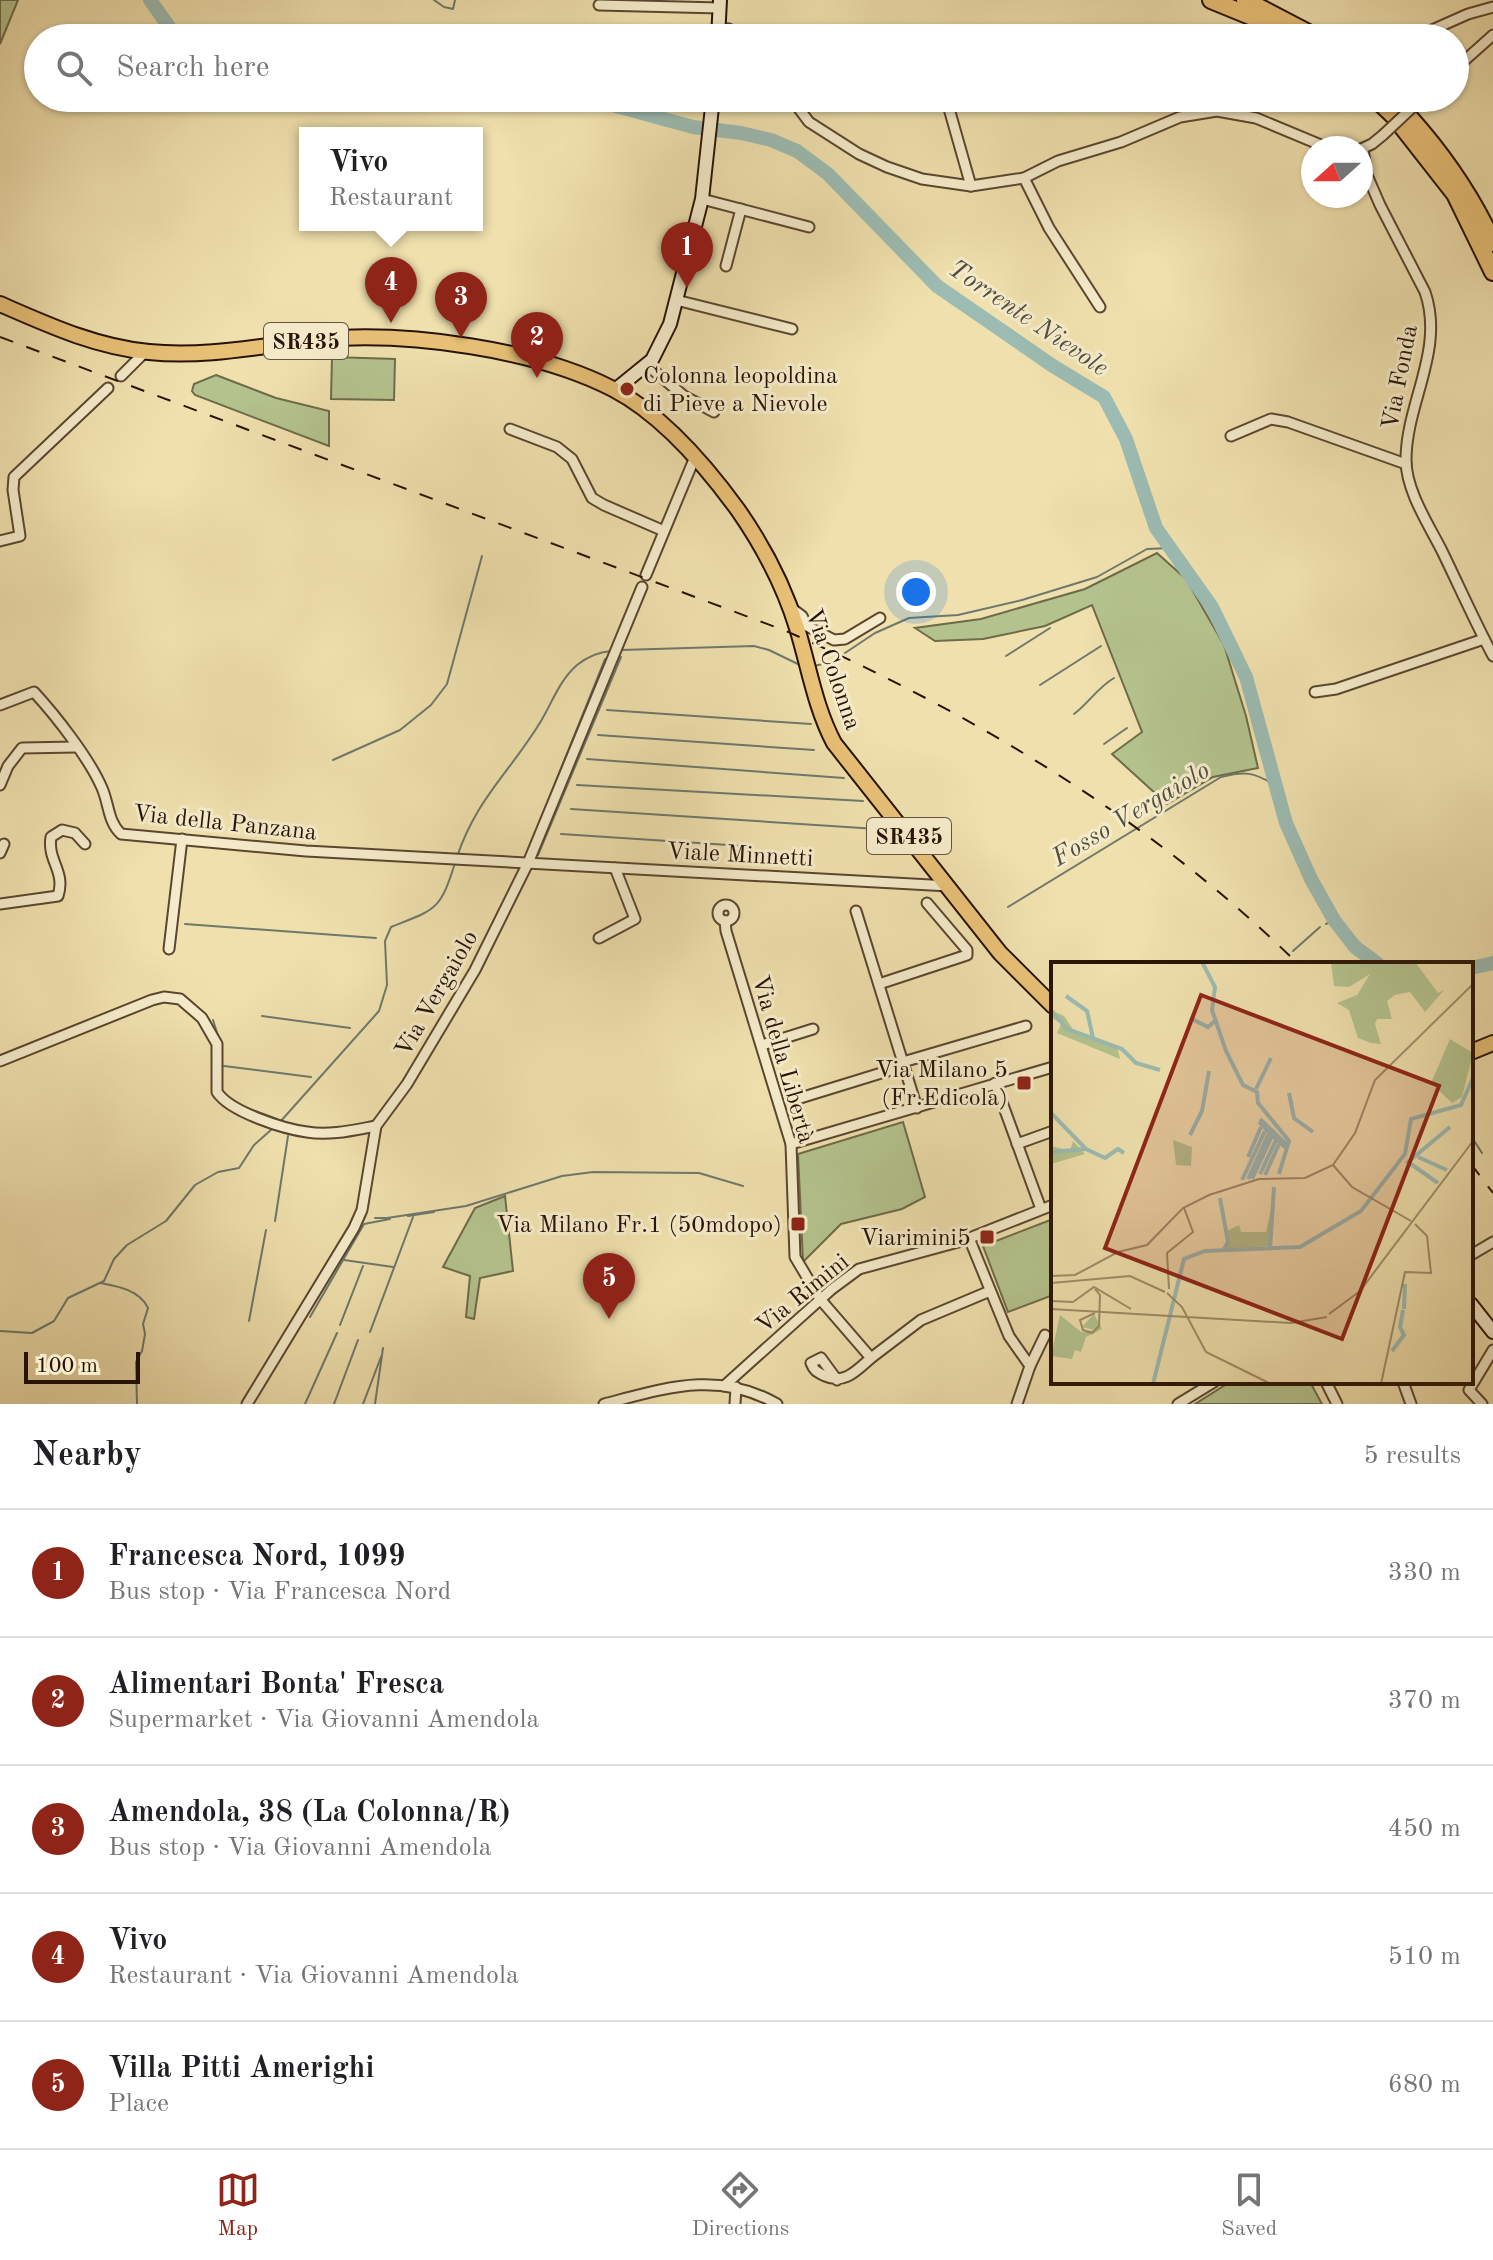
<!DOCTYPE html>
<html lang="en">
<head>
<meta charset="utf-8">
<style>
  :root { --surface:#fff; --page:#f2f2f2; --text:#202124; --muted:#757577; --line:#e0e0e0; --accent:#8f2418 }
  body { margin:0; font-family:"Old Standard TT",serif; background:var(--page); color:var(--text) }
  .compass { position:absolute; left:1301px; top:136px; width:72px; height:72px; border-radius:50%; background:var(--surface); box-shadow:0 2px 6px #0004; rotate:249deg }
  .scale { position:absolute; left:24px; bottom:20px; width:116px; box-sizing:border-box; padding-left:8px; border:4px solid #281306; border-top:0; font-size:22px; line-height:28px; white-space:nowrap; color:#281306; -webkit-text-stroke:6px #f5ebca; paint-order:stroke }
  .you { position:absolute; left:916px; top:592px; width:28px; height:28px; margin:-20px; border:6px solid #fff; border-radius:50%; background:#1a73e8; box-shadow:0 0 0 12px #1a73e833 }
  .badge { display:grid; place-items:center; width:52px; height:52px; border-radius:50%; background:var(--accent); color:#fff; font-size:26px; font-weight:700 }
  .pin { position:absolute; translate:-50% -66px; filter:drop-shadow(0 2px 4px #0008) }
  .pin::after { content:''; position:absolute; top:42px; width:28px; height:24px; background:inherit; clip-path:polygon(0 0,100% 0,50% 100%) }
  .popup { position:absolute; left:299px; top:127px; width:184px; height:104px; box-sizing:border-box; display:grid; place-content:center; border-radius:0px; background:var(--surface); filter:drop-shadow(0 2px 6px #0005); font-size:26px; white-space:nowrap; color:var(--muted) }
  .popup b { font-size:30px; color:var(--text) }
  .popup::after { content:''; position:absolute; left:50%; top:100%; margin-left:-16px; border:16px solid transparent; border-top-color:var(--surface) }
  .list { margin:0; padding:0; list-style:none }
  h2 { display:flex; justify-content:space-between; align-items:center; height:104px; margin:0; padding:0 32px; font-size:34px }
  h2 small { font-size:26px; font-weight:400; color:var(--muted) }
  .list li { display:grid; grid-template-columns:52px 1fr auto; gap:24px; align-items:center; box-sizing:border-box; height:128px; padding:0 32px; border-top:2px solid var(--line) }
  .list b { display:block; font-size:30px; white-space:nowrap }
  .list p { margin:0; font-size:26px; white-space:nowrap; color:var(--muted) }
  .list em { font-size:26px; font-style:normal; color:var(--muted) }
  .icon { flex:none; width:44px; height:44px; fill:none; stroke:currentColor; stroke-width:2; stroke-linecap:round; stroke-linejoin:round }
  .map { position:relative; flex:none; width:1493px; height:1404px; overflow:hidden }
  .search { position:absolute; background:var(--surface); box-shadow:0 2px 6px #0004; left:24px; right:24px; top:24px; height:88px; display:flex; align-items:center; gap:20px; box-sizing:border-box; padding:0 28px; border-radius:44px; color:var(--muted); font-size:30px }
  .sheet { height:744px; background:var(--surface) }
  nav { display:flex; justify-content:space-around; align-items:center; box-sizing:border-box; height:112px; border-top:2px solid var(--line); background:var(--surface); font-size:22px; color:var(--muted) }
  nav a { display:grid; justify-items:center; gap:4px }
  nav .on { color:var(--accent) }
  .map>svg:first-child { display:block }
</style>
</head>
<body>
<div class="map">
<svg width="1493" height="1404" viewBox="0 0 1493 1404">
  <rect width="100%" height="100%" fill="#efe0ad"/>
  <filter id="stains"><feTurbulence type="fractalNoise" baseFrequency=".0025" numOctaves="4"/><feColorMatrix values="0 0 0 0 .2 0 0 0 0 .09 0 0 0 0 .02 0 0 0 .5 -.17"/></filter>
  <radialGradient id="worn" r=".72"><stop offset=".6" stop-color="#630" stop-opacity="0"/><stop offset="1" stop-color="#630" stop-opacity=".3"/></radialGradient>
  <g fill="#b4c38e" stroke="#6e6b4a" stroke-width="2">
    <path d="M0 0H18L0 44Z"/>
    <path d="M332 357 395 359 394 400 331 399Z"/>
    <path d="M216 375 276 398 329 411V446L195 395 192 391 194 384Z"/>
    <path d="M1157 553 1186 579 1224 645 1246 716 1258 768 1213 777 1167 804 1112 754 1142 732 1092 605 1045 626 983 639 935 641 915 628 981 619 1085 589Z"/>
    <path d="M903 1122 925 1197 902 1209 841 1224 803 1262 798 1154Z"/>
    <path d="M505 1196 513 1271 480 1278 474 1319 466 1317 470 1276 443 1267 475 1208Z"/>
    <path d="M1053 1219V1295L1008 1312 983 1246Z"/>
    <path d="M1230 1382H1310L1322 1404H1195Z"/>
  </g>
  <g fill="none" stroke-linecap="round" stroke-linejoin="round">
    <g stroke="#6e786d" stroke-width="2">
      <path d="M434 0 444 7 453 9 455 0"/>
      <path d="M621 650 754 646 769 650 802 666"/>
      <path d="M845 653 875 633 909 618 958 615 1022 600 1097 577 1147 549 1170 548"/>
      <path d="M1006 656 1050 628"/>
      <path d="M814 666 827 663"/>
      <path d="M1040 685 1101 646"/>
      <path d="M607 710 811 724"/>
      <path d="M1074 714C1089 703 1097 688 1114 678"/>
      <path d="M598 735 814 750"/>
      <path d="M1104 744 1127 728"/>
      <path d="M587 759 844 778"/>
      <path d="M333 760 400 730 431 705 447 684 482 556"/>
      <path d="M577 785 863 801"/>
      <path d="M571 809 877 829"/>
      <path d="M561 834 744 846"/>
      <path d="M538 855 621 657"/>
      <path d="M457 857C476 799 511 771 541 721 553 701 559 681 577 665 587 657 598 652 611 651"/>
      <path d="M525 858 605 659"/>
      <path d="M1008 907 1221 777C1246 771 1253 772 1275 785"/>
      <path d="M185 924 376 938"/>
      <path d="M1326 924 1334 920"/>
      <path d="M1293 951 1320 927"/>
      <path d="M1280 964 1281 963"/>
      <path d="M262 1016 350 1028"/>
      <path d="M213 1020 220 1042"/>
      <path d="M224 1066 311 1077"/>
      <path d="M244 1107 277 1119"/>
      <path d="M280 1122 379 1011 387 985 385 941 391 927C436 909 440 911 455 863"/>
      <path d="M1471 1136 1482 1153"/>
      <path d="M408 1216 434 1212"/>
      <path d="M375 1218H387L466 1206 562 1176 593 1172 699 1173 743 1186"/>
      <path d="M275 1221 288 1136"/>
      <path d="M344 1260 393 1267"/>
      <path d="M101 1283C117 1286 140 1290 148 1308L143 1324 145 1334 142 1351 136 1362 137 1404"/>
      <path d="M310 1317 364 1224 390 1219"/>
      <path d="M249 1321 266 1230"/>
      <path d="M340 1325 363 1266"/>
      <path d="M0 1331 32 1333 54 1321 68 1298 104 1281 114 1259 127 1245 166 1221 195 1185 218 1172 239 1168 254 1145 272 1129"/>
      <path d="M370 1332 413 1217"/>
      <path d="M305 1404 337 1333"/>
      <path d="M334 1404 358 1340"/>
      <path d="M363 1404 381 1357"/>
      <path d="M375 1404 383 1348"/>
    </g>
    <g stroke="#9cbbb2" stroke-width="14">
      <path d="M150 0 177 38"/>
      <path d="M587 98 693 127 741 133 771 140 797 151 828 174 937 286 1053 366 1104 397 1126 439 1156 528 1212 607 1246 677 1286 823 1311 879 1334 920 1355 947 1378 964"/>
      <path d="M1471 968 1493 963"/>
    </g>
    <g stroke="#5a4630" stroke-width="13">
      <g id="minor">
        <path d="M599 5 720 8"/>
        <path d="M719 28 729 29 740 38"/>
        <path d="M933 36 934 38"/>
        <path d="M1414 38 1468 14 1493 7"/>
        <path d="M1455 69 1493 35"/>
        <path d="M791 98 809 122 859 154 887 167 922 179 971 186 1024 178 1058 161 1121 142 1180 117 1217 111 1256 118 1328 148"/>
        <path d="M946 98 971 186"/>
        <path d="M1361 149 1372 144 1383 135"/>
        <path d="M1363 149 1367 175 1380 205 1425 292C1445 350 1406 403 1406 460 1406 491 1429 525 1442 551 1459 586 1475 622 1493 656"/>
        <path d="M1024 178 1049 228 1100 307"/>
        <path d="M702 199 809 227"/>
        <path d="M726 266 741 209"/>
        <path d="M676 300 792 329"/>
        <path d="M647 365 684 396 714 412"/>
        <path d="M121 376 145 352"/>
        <path d="M510 429 557 447 572 459 592 498 604 505 664 531"/>
        <path d="M1231 436 1271 419 1288 422 1406 464"/>
        <path d="M0 541 20 536 13 490 14 477 108 388"/>
        <path d="M646 575 695 457"/>
        <path d="M790 607 802 616 807 626 834 640 845 639 880 618"/>
        <path d="M1315 692 1336 689 1484 639"/>
        <path d="M0 705 34 692C56 716 89 758 102 788 109 804 108 822 121 834L306 851 949 886"/>
        <path d="M0 785 8 766 22 748 76 747"/>
        <path d="M0 853 4 844"/>
        <path d="M0 904 58 896C66 871 47 861 51 837L62 830 75 833 85 844"/>
        <circle cx="726" cy="913" r="8"/>
        <path d="M856 911 917 1108"/>
        <path d="M725 921 726 931 791 1144 795 1257 820 1299 871 1358 921 1320 990 1291"/>
        <path d="M599 938 635 919 615 868"/>
        <path d="M169 949 182 839"/>
        <path d="M879 984 967 955V950L927 903"/>
        <path d="M762 1045 813 1029"/>
        <path d="M0 1061 152 1000 164 997 180 999 202 1018 217 1044V1092C230 1112 284 1129 307 1132 330 1136 354 1130 376 1126"/>
        <path d="M903 1062 1026 1026"/>
        <path d="M995 1083 1041 1209"/>
        <path d="M797 1099 904 1066"/>
        <path d="M791 1144 1053 1067"/>
        <path d="M1017 1144 1053 1131"/>
        <path d="M969 1238 1009 1336 1030 1366"/>
        <path d="M1471 1255 1493 1242"/>
        <path d="M837 1380 821 1358 811 1363C814 1371 817 1372 825 1376 845 1385 857 1370 871 1358"/>
        <path d="M1326 1382 1337 1404"/>
        <path d="M1403 1382 1411 1404"/>
        <path d="M724 1386 832 1289 859 1269 962 1241 1053 1205"/>
        <path d="M247 1404 354 1228 362 1210 376 1126 407 1084 475 970 528 863 642 587"/>
        <path d="M604 1404C666 1388 718 1370 777 1404"/>
        <path d="M735 1404 736 1387"/>
        <path d="M1017 1404 1030 1366 1045 1335"/>
        <path d="M1178 1404 1214 1382"/>
        <path d="M1482 1404 1469 1390 1493 1350"/>
      </g>
    </g>
    <g stroke="#281306" stroke-width="16">
      <g id="secondary">
        <path d="M718 38 720 0"/>
        <path d="M615 390 652 360 670 324 702 199 713 98"/>
        <path d="M1471 1304 1493 1332"/>
      </g>
    </g>
    <g stroke="#281306" stroke-width="18">
      <g id="primary">
        <path d="M0 304C48 325 96 347 149 352 207 358 265 345 323 339 410 332 535 349 613 389 661 414 706 466 738 510 763 546 784 586 797 628 809 667 815 707 834 743L1000 953 1053 1006"/>
        <path d="M1471 1052 1493 1043"/>
      </g>
    </g>
    <g stroke="#281306" stroke-width="20">
      <g id="motorway">
        <path d="M1211 0 1265 22 1294 38"/>
        <path d="M1245 0 1318 38"/>
        <path d="M1375 98 1394 116"/>
        <path d="M1391 98 1401 108"/>
        <path d="M1410 118C1444 156 1472 197 1493 243"/>
        <path d="M1401 125 1455 194 1493 272"/>
      </g>
    </g>
    <use href="#minor" stroke="#f5ebca" stroke-width="9"/>
    <use href="#secondary" stroke="#f5ebca" stroke-width="12"/>
    <use href="#primary" stroke="#e8c076" stroke-width="14"/>
    <use href="#motorway" stroke="#e8c076" stroke-width="16"/>
    <g stroke="#281306" stroke-width="2" stroke-dasharray="14 14" stroke-linecap="butt">
      <path d="M0 337 786 631C973 713 1152 820 1298 964"/>
      <path d="M1471 1164 1493 1193"/>
    </g>
    <g stroke="#5a4630" stroke-width="13" stroke-linecap="butt">
      <path id="minor-bridge" d="M1383 135 1417 103"/>
    </g>
    <use href="#minor-bridge" stroke="#f5ebca" stroke-width="9"/>
  </g>
  <g fill="#8f2418" stroke="#f5ebca" stroke-width="3">
    <circle cx="627" cy="389" r="8"/>
    <rect x="1016" y="1075" width="16" height="16" rx="4"/>
    <rect x="790" y="1216" width="16" height="16" rx="4"/>
    <rect x="979" y="1229" width="16" height="16" rx="4"/>
  </g>
  <g text-anchor="middle" stroke-width="6" stroke-linejoin="round" paint-order="stroke">
    <g fill="#f5ebca" stroke="#665441" stroke-width="2">
      <rect x="264" y="323" width="84" height="36" rx="6"/>
      <rect x="867" y="818" width="84" height="36" rx="6"/>
    </g>
    <g font-size="22" font-weight="bold" fill="#281306">
      <text x="306" y="349">SR435</text>
      <text x="909" y="844">SR435</text>
    </g>
    <g font-size="24" fill="#281306" stroke="#f5ebca" text-anchor="end">
      <text x="643" y="383" text-anchor="start">Colonna leopoldina<tspan x="643" dy="28">di Pieve a Nievole</tspan></text>
      <text x="1008" y="1077">Via Milano 5<tspan x="1008" dy="28">(Fr.Edicola)</tspan></text>
      <text x="782" y="1232">Via Milano Fr.1 (50mdopo)</text>
      <text x="971" y="1245">Viarimini5</text>
    </g>
    <g font-size="24" fill="#281306" stroke="#f5ebca">
      <text transform="translate(1399 377) rotate(-79)" y="8">Via Fonda</text>
      <text transform="translate(834 669) rotate(71)" y="8">Via Colonna</text>
      <text transform="translate(225 822) rotate(6)" y="8">Via della Panzana</text>
      <text transform="translate(740 854) rotate(3)" y="8">Viale Minnetti</text>
      <text transform="translate(436 993) rotate(-60)" y="8">Via Vergaiolo</text>
      <text transform="translate(784 1059) rotate(74)" y="8">Via della Libertà</text>
      <text transform="translate(802 1293) rotate(-39)" y="8">Via Rimini</text>
    </g>
    <g font-size="26" font-style="italic" fill="#514e42" stroke="#f5ebca">
      <text transform="translate(1029 317) rotate(34)" y="9">Torrente Nievole</text>
      <text transform="translate(1130 813) rotate(-31)" y="9">Fosso Vergaiolo</text>
    </g>
  </g>
  <g transform="translate(1051 962)">
    <rect width="422" height="422" fill="#efe0ad"/>
    <path d="M280 0H364L387 31 393 28 374 50 359 30 344 33 336 39 341 57H326L324 62 330 82 320 81 307 76 298 48 286 41 306 33 319 12 298 25 283 24ZM0 48 13 54 23 69 66 84 69 97 6 71 10 62 0 55ZM399 77 422 91 411 135 401 141 380 121ZM122 178 141 185 140 204 125 203ZM22 179 34 192 0 202V184L19 189ZM222 238 219 284 176 287V269L188 263 190 270H215ZM43 352 51 367 35 375 30 390 24 388 21 397 0 394 9 353 30 370 44 368 31 365Z" fill="#b4c38e"/>
    <path fill="none" stroke="#9cbbb2" stroke-width="4" d="M151 0 164 25 161 48 175 89 192 123 206 130 207 141 238 179 228 212M15 34 36 49 42 76M0 48 16 67 71 87 85 101 109 108M139 56 157 65 165 58M205 127 220 96M238 131 243 156 262 170M0 151 35 187 54 196 67 187 73 191M209 157 237 184M208 160 236 187M139 173 151 149 158 109M0 190 34 187M197 195 210 165M367 195 396 208M209 212 225 178M214 213 228 182M197 217 218 171M201 217 221 174M191 218 214 169M387 221 357 200 399 165M169 236 177 280 172 289M219 287 223 225M353 347 354 322M341 389 353 373 349 365 352 348M102 422 133 297 154 289 249 285 310 249 354 192 360 157 410 143 422 116"/>
    <path fill="none" stroke="#9f8e6a" stroke-width="2" d="M282 203 301 225 360 259M0 314 24 313 67 290 96 283 132 246 158 233 208 217 254 216 282 203 304 171 324 118 422 22M0 321 79 314 114 330M44 327 49 333 48 364 41 371 32 368 29 358 44 351M118 327 116 291 142 270 133 246M116 331 131 345 155 390 220 422M0 339 22 340 43 325 80 347M0 347 240 361 276 355M278 352 309 329 422 179M330 422 354 310 380 311 376 274 364 262"/>
    <path fill="#8f2418" fill-opacity="0.15" stroke="#8f2418" stroke-width="4" d="M150 33 388 124 291 377 54 286Z"/>
    <rect width="422" height="422" fill="none" stroke="#281306" stroke-width="4"/>
  </g>
  <rect width="100%" height="100%" filter="url(#stains)"/>
  <rect width="100%" height="100%" fill="url(#worn)"/>
</svg>
<svg class="compass" viewBox="-18 -18 36 36"><path d="M0-13l5 13h-10z" fill="#e53935"/><path d="M0 13l5-13h-10z" fill="#757577"/></svg>
<div class="scale">100 m</div>
<div class="you"></div>
<div class="pin badge" style="left:687px;top:288px">1</div>
<div class="pin badge" style="left:537px;top:378px">2</div>
<div class="pin badge" style="left:461px;top:338px">3</div>
<div class="pin badge" style="left:391px;top:323px">4</div>
<div class="popup"><b>Vivo</b>Restaurant</div>
<div class="pin badge" style="left:609px;top:1319px">5</div>
<div class="search"><svg class="icon" aria-label="search" viewBox="0 0 24 24"><circle cx="10" cy="10" r="6"/><path d="M15 15l6 6"/></svg>Search here</div>
</div>
<section class="sheet">
<h2>Nearby<small>5 results</small></h2>
<ul class="list">
<li><span class="badge">1</span><div><b>Francesca Nord, 1099</b><p>Bus stop · Via Francesca Nord</p></div><em>330 m</em></li>
<li><span class="badge">2</span><div><b>Alimentari Bonta' Fresca</b><p>Supermarket · Via Giovanni Amendola</p></div><em>370 m</em></li>
<li><span class="badge">3</span><div><b>Amendola, 38 (La Colonna/R)</b><p>Bus stop · Via Giovanni Amendola</p></div><em>450 m</em></li>
<li><span class="badge">4</span><div><b>Vivo</b><p>Restaurant · Via Giovanni Amendola</p></div><em>510 m</em></li>
<li><span class="badge">5</span><div><b>Villa Pitti Amerighi</b><p>Place</p></div><em>680 m</em></li>
</ul>
</section>
<nav>
<a class="on"><svg class="icon" aria-label="map" viewBox="0 0 24 24"><path d="M3 6l6-2 6 2 6-2v14l-6 2-6-2-6 2zM9 4v14M15 6v14"/></svg>Map</a>
<a><svg class="icon" aria-label="directions" viewBox="0 0 24 24"><path d="M12 3l9 9-9 9-9-9zM9 14v-3h6M13 9l2 2-2 2"/></svg>Directions</a>
<a><svg class="icon" aria-label="saved" viewBox="0 0 24 24"><path d="M7 4h10v16l-5-4-5 4z"/></svg>Saved</a>
</nav>
</body>
</html>
